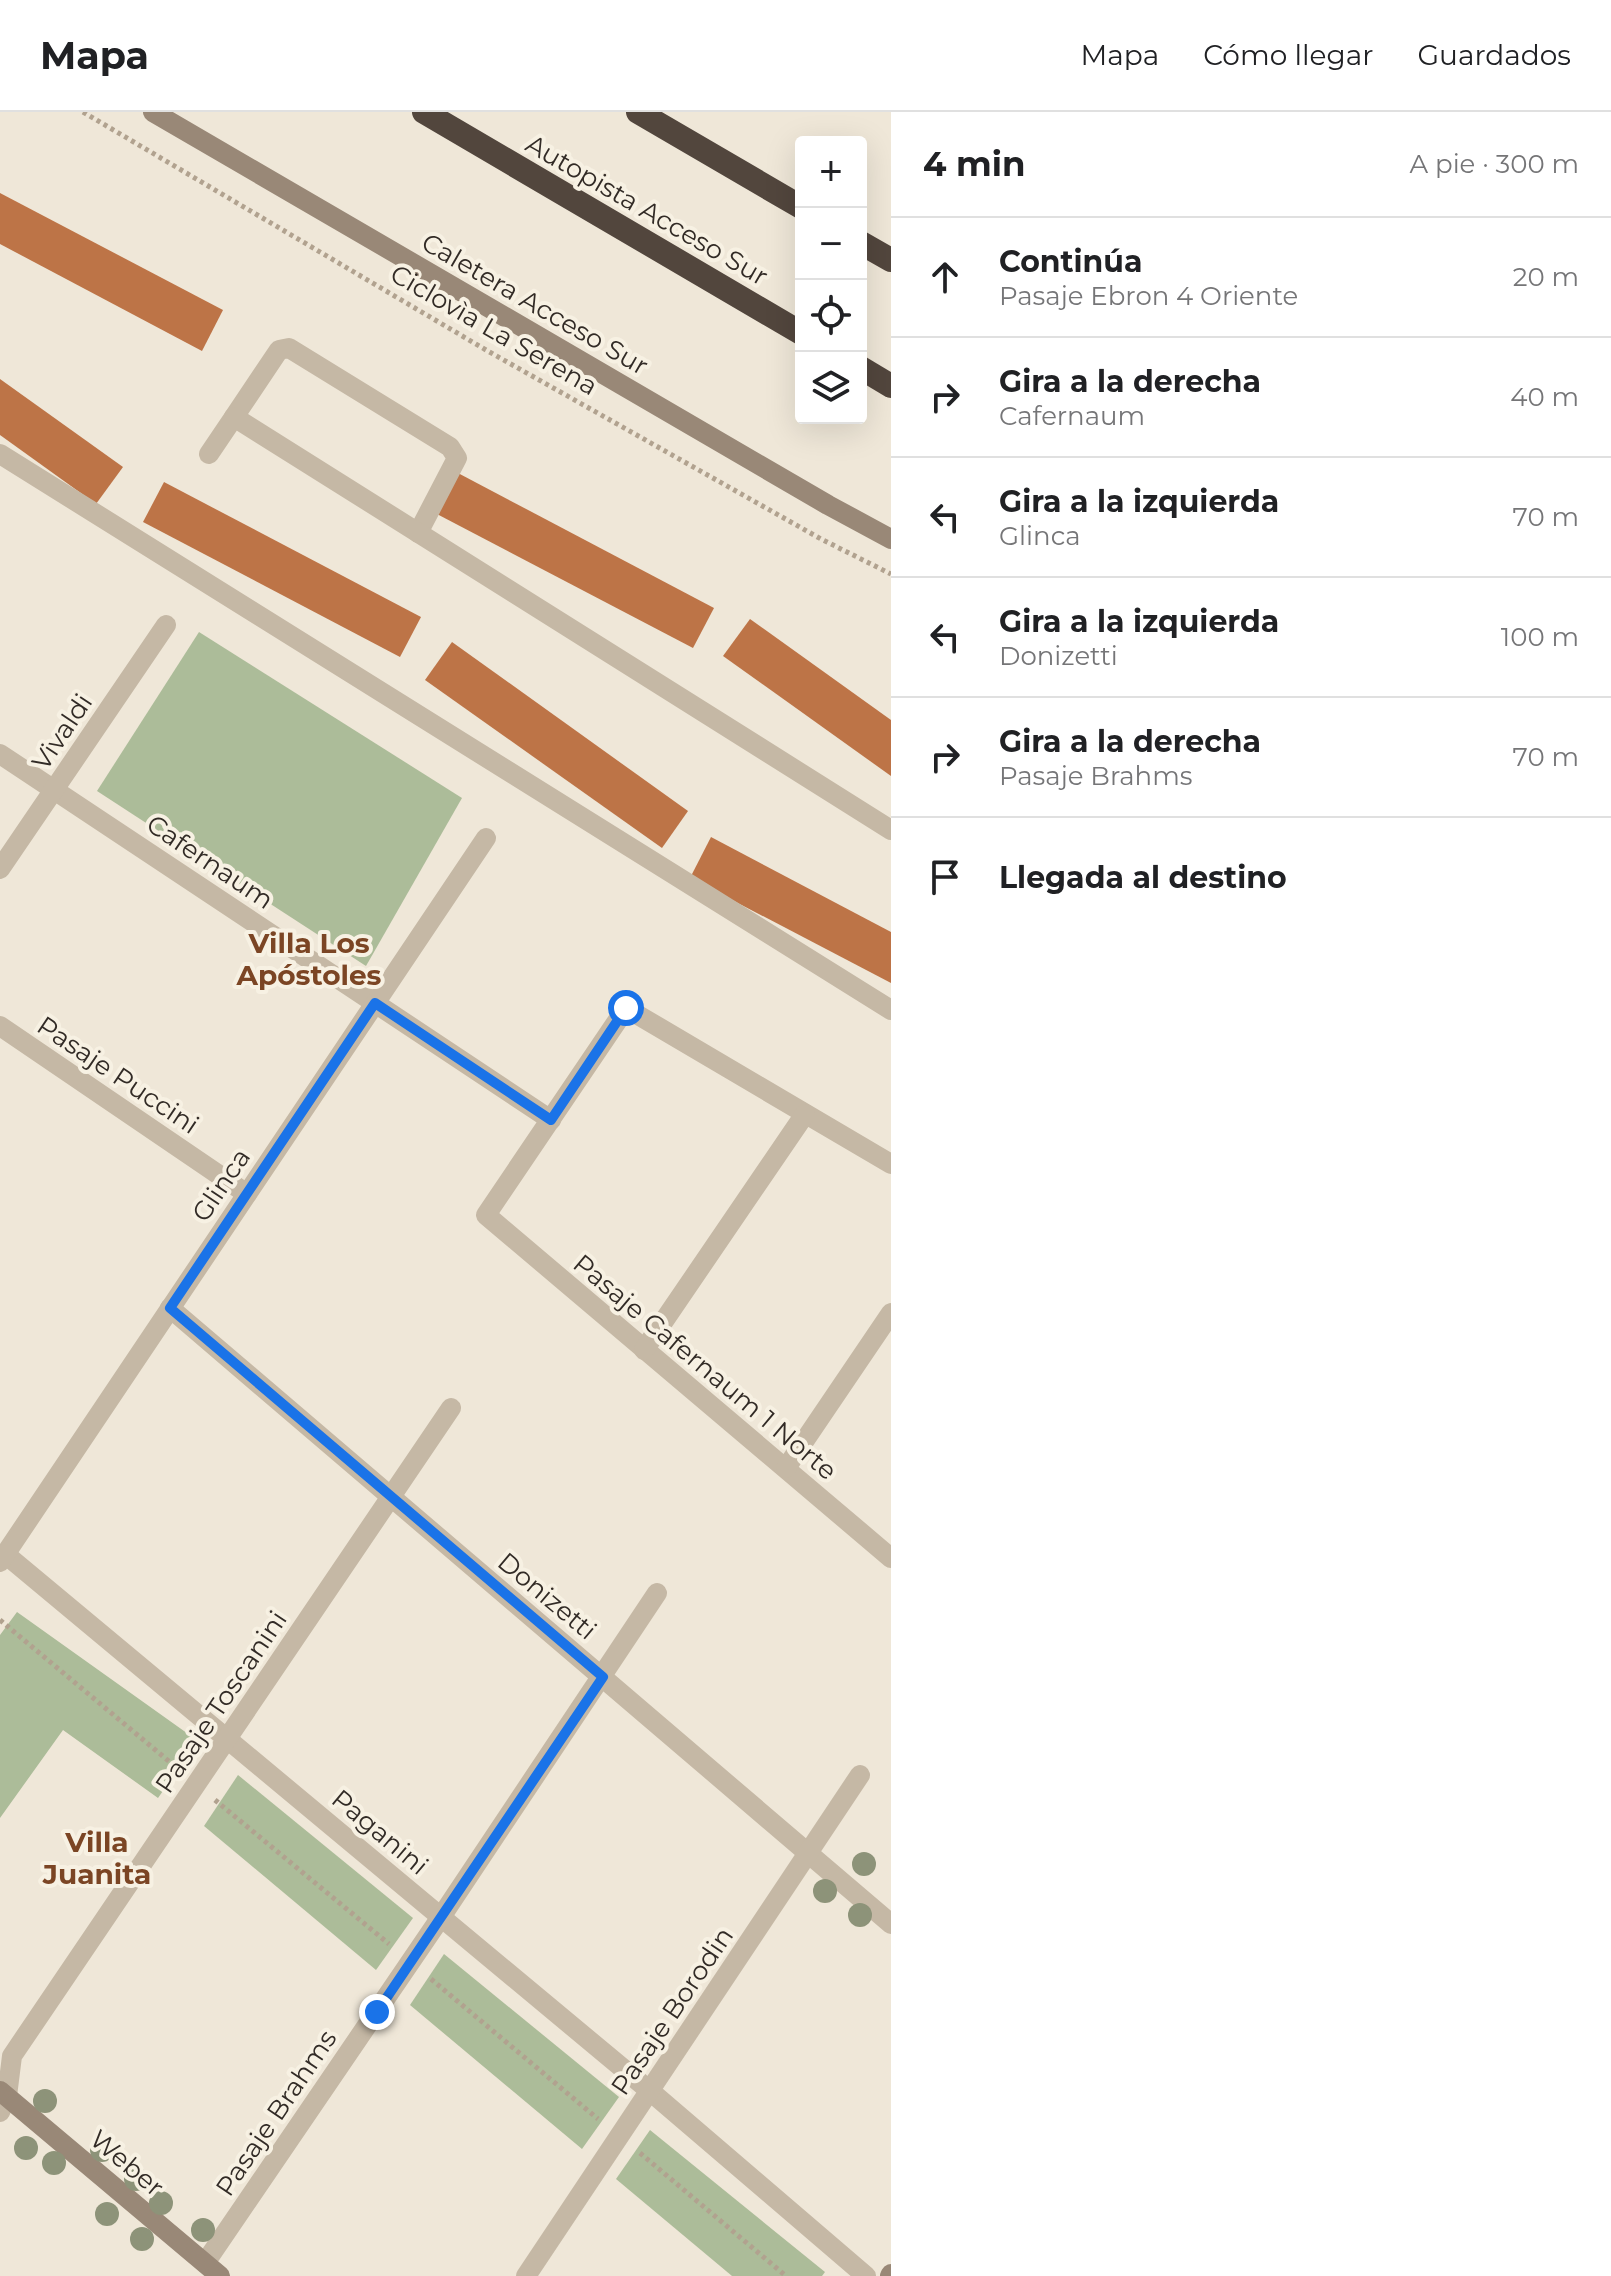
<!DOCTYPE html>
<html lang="es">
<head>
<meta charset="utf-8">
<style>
  :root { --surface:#fff; --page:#f2f2f2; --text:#202124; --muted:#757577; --line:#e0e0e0 }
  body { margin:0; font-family:Montserrat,sans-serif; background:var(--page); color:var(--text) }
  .controls { position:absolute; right:24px; top:24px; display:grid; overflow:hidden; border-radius:8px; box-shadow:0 8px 32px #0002 }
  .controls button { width:72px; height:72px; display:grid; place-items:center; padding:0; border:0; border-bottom:2px solid var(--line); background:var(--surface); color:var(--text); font:40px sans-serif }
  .stop { position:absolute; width:24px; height:24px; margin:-18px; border:6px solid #1a73e8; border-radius:50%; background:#fff }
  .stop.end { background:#1a73e8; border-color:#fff; box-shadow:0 2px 8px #0008 }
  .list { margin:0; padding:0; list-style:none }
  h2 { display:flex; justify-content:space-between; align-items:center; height:104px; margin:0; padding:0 32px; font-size:34px }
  h2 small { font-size:26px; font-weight:400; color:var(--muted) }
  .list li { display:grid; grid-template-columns:52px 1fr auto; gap:24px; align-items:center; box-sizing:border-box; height:120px; padding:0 32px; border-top:2px solid var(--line) }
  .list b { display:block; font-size:30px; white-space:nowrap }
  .list p { margin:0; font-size:26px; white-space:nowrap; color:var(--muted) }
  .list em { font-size:26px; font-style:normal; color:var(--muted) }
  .icon { flex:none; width:44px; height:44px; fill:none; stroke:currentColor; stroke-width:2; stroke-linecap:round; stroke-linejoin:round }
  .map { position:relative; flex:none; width:891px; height:2164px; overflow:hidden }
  header { display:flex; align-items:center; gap:48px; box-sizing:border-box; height:112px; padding:0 40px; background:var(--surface); border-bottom:2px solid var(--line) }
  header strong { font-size:38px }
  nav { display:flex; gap:44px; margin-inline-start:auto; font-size:28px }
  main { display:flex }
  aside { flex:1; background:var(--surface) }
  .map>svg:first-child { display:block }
</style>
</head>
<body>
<header>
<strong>Mapa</strong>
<nav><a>Mapa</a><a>Cómo llegar</a><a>Guardados</a></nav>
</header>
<main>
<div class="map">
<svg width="891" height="2164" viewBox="0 0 891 2164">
  <rect width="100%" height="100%" fill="#efe7d8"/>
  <g fill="#acbc99">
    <path d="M199 520 462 686 366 854 97 679Z"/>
    <path d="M17 1500 198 1629 158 1686 63 1618 0 1706V1523Z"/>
    <path d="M238 1663 413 1806 376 1858 204 1714Z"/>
    <path d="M444 1842 619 1985 582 2037 410 1893Z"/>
    <path d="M650 2018 825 2160 822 2164H732L616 2067Z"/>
  </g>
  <g fill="#bd7447">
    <path d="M0 81 223 198 202 239 0 132Z"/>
    <path d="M0 267 123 355 96 392 0 323Z"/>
    <path d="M456 360 714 496 693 536 435 401Z"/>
    <path d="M164 370 421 505 400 545 143 410Z"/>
    <path d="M750 507 891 608V664L723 544Z"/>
    <path d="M452 530 688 699 662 736 425 568Z"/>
    <path d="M711 725 891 820V871L690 766Z"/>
  </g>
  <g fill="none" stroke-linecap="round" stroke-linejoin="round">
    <g stroke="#b1a28f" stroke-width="5" stroke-dasharray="4 4" stroke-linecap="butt">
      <path d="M83 0 486 238 821 427 891 462"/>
      <path d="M0 1508 177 1656"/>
      <path d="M215 1688 389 1832"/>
      <path d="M431 1867 598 2007"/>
      <path d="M640 2041 786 2164"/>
    </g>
    <path stroke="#c5b8a5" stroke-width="20" d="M234 305 279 238 289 236 450 335 457 346 418 421"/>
    <g stroke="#c5b8a5" stroke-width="20">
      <path d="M0 342 891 898"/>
      <path d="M209 342 234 305 891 718"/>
      <path d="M0 642 551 1008"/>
      <path d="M0 757 166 513"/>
      <path d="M0 914 247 1082"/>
      <path d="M891 1052 626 896 486 1103 891 1446"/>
      <path d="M170 1196 891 1812"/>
      <path d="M644 1238 805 1002"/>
      <path d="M786 1356 891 1201"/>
      <path d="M5 1442 650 1979 866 2164"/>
      <path d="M0 1450 486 726"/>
      <path d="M0 2000 7 1984 12 1944 451 1296"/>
      <path d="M205 2151 441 1805 657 1481"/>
      <path d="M526 2164 860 1663"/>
    </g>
    <g stroke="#987" stroke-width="20">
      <path d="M153 0 828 393 891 427"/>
      <path d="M0 1979 220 2164"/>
      <path d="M890 2164 891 2162"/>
    </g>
    <g stroke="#52463d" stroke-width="24">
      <path d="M424 0 801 221"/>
      <path d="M638 0 801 95"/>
      <path d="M861 131 891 148"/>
      <path d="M861 256 891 274"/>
    </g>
  </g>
  <g fill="#8d9379">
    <circle cx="864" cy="1752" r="12"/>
    <circle cx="825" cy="1779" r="12"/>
    <circle cx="860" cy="1803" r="12"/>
    <circle cx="45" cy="1989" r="12"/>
    <circle cx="26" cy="2036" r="12"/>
    <circle cx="102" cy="2038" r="12"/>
    <circle cx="54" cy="2051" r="12"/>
    <circle cx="136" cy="2067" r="12"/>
    <circle cx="161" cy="2091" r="12"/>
    <circle cx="107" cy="2102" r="12"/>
    <circle cx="203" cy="2118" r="12"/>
    <circle cx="142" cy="2127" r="12"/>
  </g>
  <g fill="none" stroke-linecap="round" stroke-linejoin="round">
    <path stroke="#1a73e8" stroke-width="10" d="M377 1900 603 1565 170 1196 375 891 551 1008 626 896"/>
  </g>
  <g text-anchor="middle" stroke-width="8" stroke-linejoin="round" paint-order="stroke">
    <g font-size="26" fill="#322b26" stroke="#f7f1e3">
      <text transform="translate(647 98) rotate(30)" y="9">Autopista Acceso Sur</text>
      <text transform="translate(535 192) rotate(30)" y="9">Caletera Acceso Sur</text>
      <text transform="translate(494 218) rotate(30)" y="9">Ciclovìa La Serena</text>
      <text transform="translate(62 620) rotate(-56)" y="9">Vivaldi</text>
      <text transform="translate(210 750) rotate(34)" y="9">Cafernaum</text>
      <text transform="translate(118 963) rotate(34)" y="9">Pasaje Puccini</text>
      <text transform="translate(221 1073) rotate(-56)" y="9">Glinca</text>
      <text transform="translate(705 1255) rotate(40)" y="9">Pasaje Cafernaum 1 Norte</text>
      <text transform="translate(547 1484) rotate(40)" y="9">Donizetti</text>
      <text transform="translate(221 1590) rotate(-56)" y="9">Pasaje Toscanini</text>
      <text transform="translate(380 1720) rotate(40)" y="9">Paganini</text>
      <text transform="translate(672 1899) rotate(-56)" y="9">Pasaje Borodin</text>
      <text transform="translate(276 2001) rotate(-56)" y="9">Pasaje Brahms</text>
      <text transform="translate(127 2051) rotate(40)" y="9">Weber</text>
    </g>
    <g font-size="28" font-weight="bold" fill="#7b4524" stroke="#f7f1e3">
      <text x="309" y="841">Villa Los<tspan x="309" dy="32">Apóstoles</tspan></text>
      <text x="97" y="1740">Villa<tspan x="97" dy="32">Juanita</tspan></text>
    </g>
  </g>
</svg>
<div class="controls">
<button>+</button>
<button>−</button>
<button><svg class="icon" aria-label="locate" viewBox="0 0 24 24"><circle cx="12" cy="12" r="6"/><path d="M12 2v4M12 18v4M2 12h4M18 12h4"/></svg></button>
<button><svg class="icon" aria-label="layers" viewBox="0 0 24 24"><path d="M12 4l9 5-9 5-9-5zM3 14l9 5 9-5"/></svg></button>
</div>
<div class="stop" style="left:626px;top:896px"></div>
<div class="stop end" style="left:377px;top:1900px"></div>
</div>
<aside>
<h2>4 min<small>A pie · 300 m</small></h2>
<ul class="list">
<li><svg class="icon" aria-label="ahead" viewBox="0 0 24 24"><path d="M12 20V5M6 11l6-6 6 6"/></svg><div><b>Continúa</b><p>Pasaje Ebron 4 Oriente</p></div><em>20 m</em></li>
<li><svg class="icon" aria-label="right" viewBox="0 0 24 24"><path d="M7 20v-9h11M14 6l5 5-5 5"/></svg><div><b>Gira a la derecha</b><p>Cafernaum</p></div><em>40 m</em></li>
<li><svg class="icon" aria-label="left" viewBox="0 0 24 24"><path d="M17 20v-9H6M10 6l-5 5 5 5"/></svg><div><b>Gira a la izquierda</b><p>Glinca</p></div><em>70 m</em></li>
<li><svg class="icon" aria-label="left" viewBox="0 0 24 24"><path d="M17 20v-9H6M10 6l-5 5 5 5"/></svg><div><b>Gira a la izquierda</b><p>Donizetti</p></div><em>100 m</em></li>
<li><svg class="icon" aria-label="right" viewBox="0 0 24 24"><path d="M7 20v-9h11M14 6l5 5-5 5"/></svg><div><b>Gira a la derecha</b><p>Pasaje Brahms</p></div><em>70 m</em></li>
<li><svg class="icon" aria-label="arrive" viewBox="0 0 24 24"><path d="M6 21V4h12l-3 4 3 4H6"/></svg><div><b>Llegada al destino</b></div></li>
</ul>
</aside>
</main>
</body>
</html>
